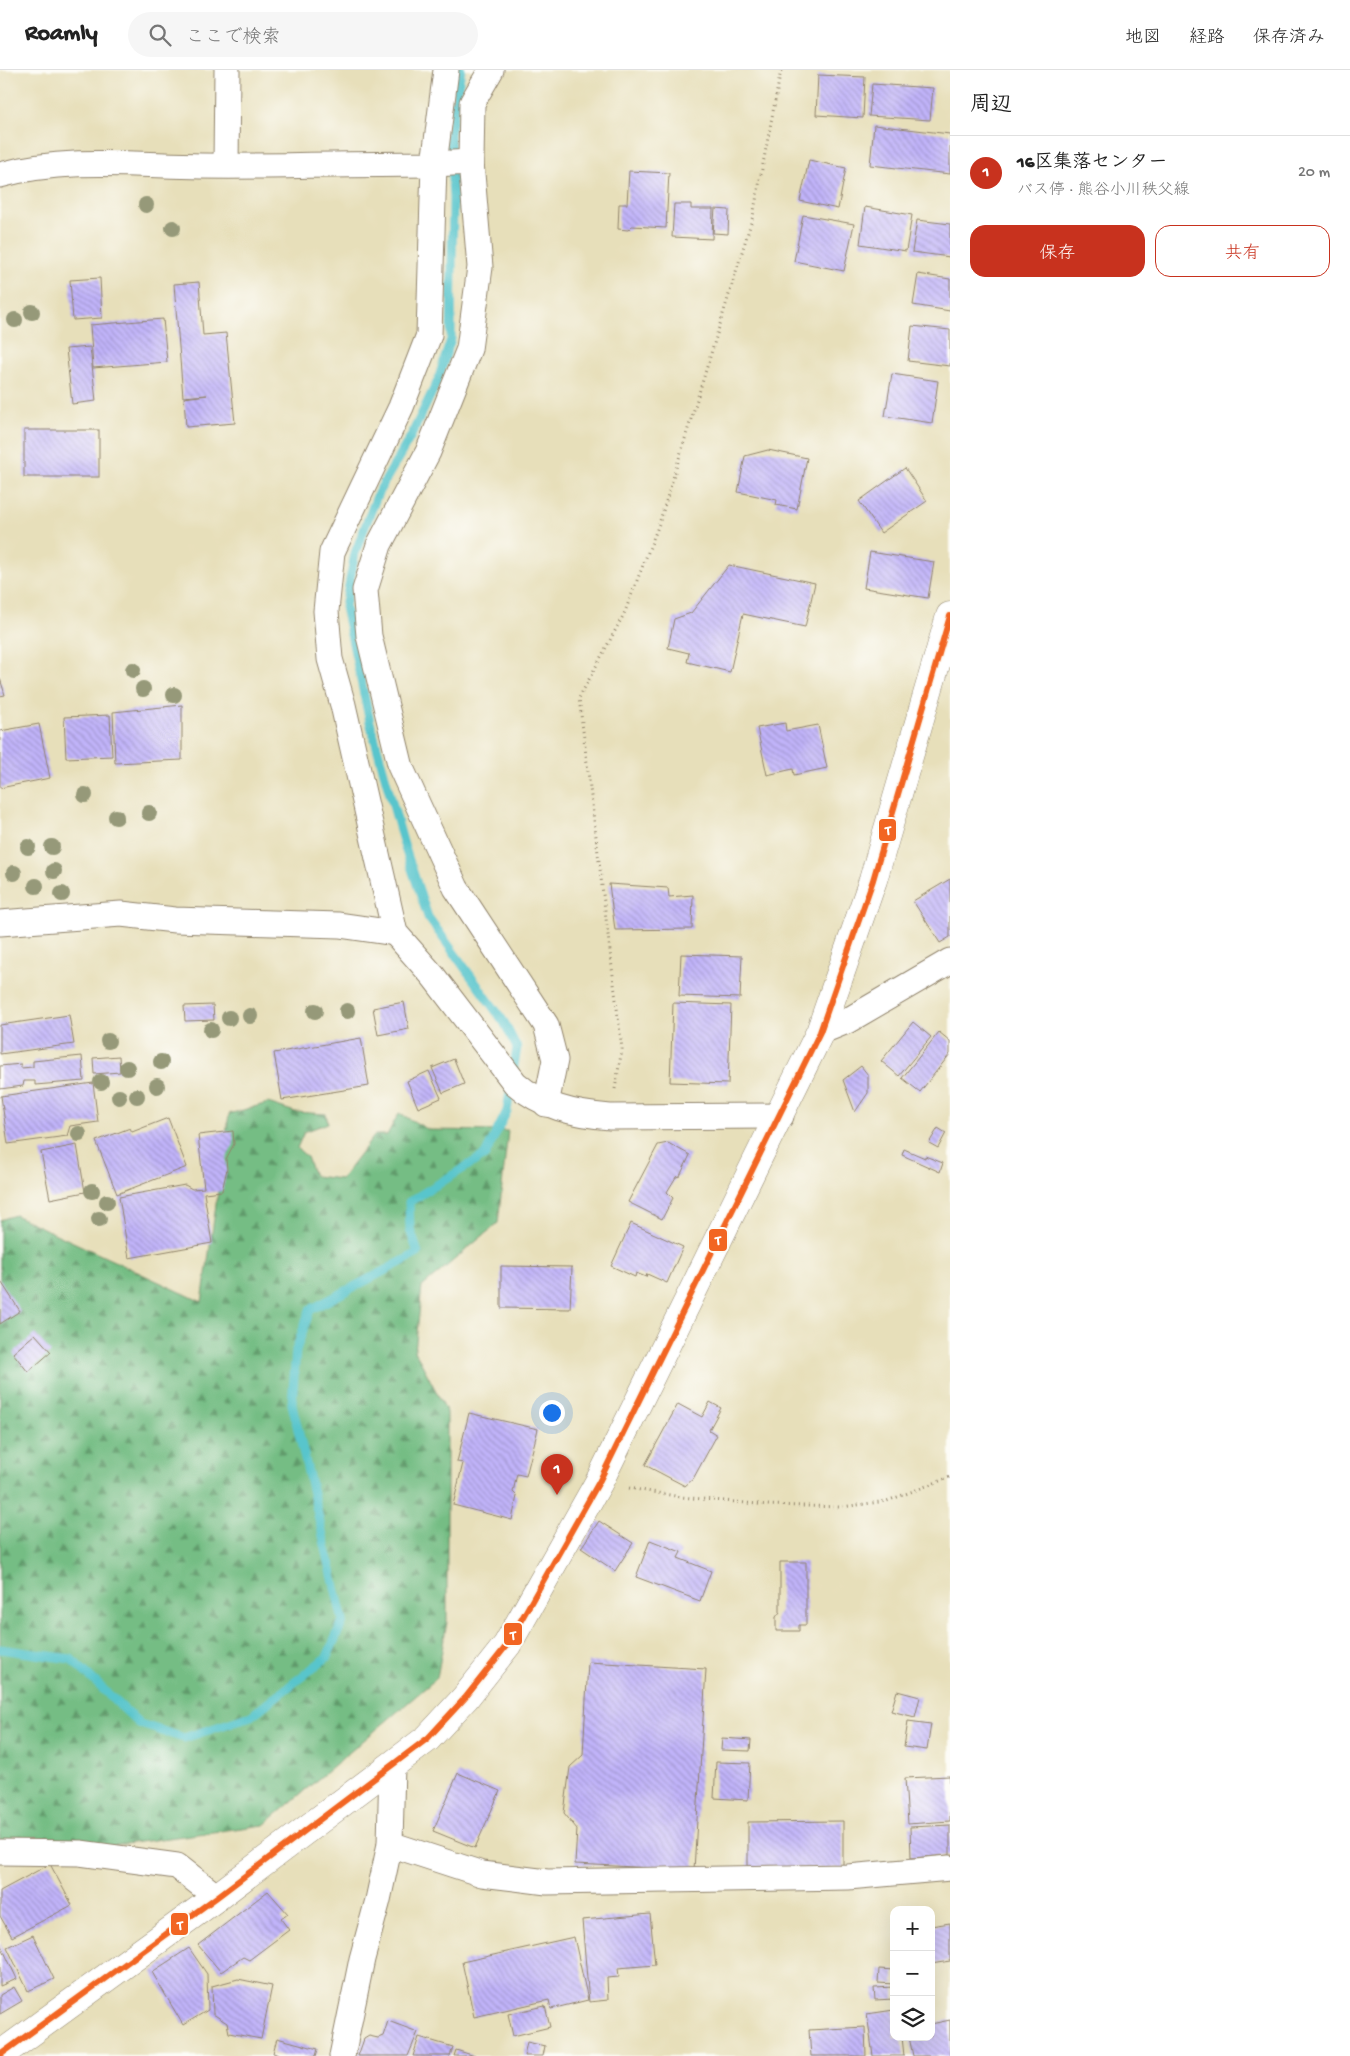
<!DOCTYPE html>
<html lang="ja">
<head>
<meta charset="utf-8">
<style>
  :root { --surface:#fff; --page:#f6f6f6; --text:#222; --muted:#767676; --line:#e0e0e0; --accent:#c8321e }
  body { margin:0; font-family:"Gochi Hand","Klee One",sans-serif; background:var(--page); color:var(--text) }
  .controls { position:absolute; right:15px; bottom:15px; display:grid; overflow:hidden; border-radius:10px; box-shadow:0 5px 20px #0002 }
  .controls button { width:45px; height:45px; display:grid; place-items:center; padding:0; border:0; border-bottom:1px solid var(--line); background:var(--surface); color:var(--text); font:25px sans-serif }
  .you { position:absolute; left:551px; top:1342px; width:18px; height:18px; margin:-12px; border:4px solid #fff; border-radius:50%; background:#1a73e8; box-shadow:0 0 0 8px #1a73e833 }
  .badge { display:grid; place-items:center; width:32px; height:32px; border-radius:50%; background:var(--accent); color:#fff; font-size:16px; font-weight:700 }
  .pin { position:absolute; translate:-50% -41px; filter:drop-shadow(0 1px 2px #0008) }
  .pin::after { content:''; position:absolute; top:26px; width:18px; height:15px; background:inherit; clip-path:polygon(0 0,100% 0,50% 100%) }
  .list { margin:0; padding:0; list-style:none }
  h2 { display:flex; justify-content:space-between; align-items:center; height:65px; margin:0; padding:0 20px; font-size:21px }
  h2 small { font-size:16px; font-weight:400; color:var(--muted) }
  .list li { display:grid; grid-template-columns:32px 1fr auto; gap:15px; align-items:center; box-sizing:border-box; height:75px; padding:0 20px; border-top:1px solid var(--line) }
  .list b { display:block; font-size:19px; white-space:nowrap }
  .list p { margin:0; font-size:16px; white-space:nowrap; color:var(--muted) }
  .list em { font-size:16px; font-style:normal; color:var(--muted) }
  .actions { display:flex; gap:10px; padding:15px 20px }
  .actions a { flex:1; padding:11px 0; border:1px solid var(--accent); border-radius:15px; text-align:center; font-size:18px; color:var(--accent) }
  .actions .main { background:var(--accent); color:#fff }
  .icon { flex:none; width:28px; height:28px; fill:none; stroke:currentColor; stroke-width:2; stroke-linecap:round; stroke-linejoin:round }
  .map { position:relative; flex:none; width:950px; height:1986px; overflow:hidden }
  header { display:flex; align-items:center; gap:30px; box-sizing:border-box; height:70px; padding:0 25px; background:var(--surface); border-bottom:1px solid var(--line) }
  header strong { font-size:24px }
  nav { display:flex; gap:28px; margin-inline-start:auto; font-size:18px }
  .search { width:350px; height:45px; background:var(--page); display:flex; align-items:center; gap:12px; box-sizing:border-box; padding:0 18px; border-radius:28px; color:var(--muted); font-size:19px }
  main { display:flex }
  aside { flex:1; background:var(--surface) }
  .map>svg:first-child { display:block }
</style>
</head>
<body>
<header>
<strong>Roamly</strong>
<div class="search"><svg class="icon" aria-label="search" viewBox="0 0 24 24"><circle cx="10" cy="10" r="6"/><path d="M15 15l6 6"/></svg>ここで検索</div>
<nav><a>地図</a><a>経路</a><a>保存済み</a></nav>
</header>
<main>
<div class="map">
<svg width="950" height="1986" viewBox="0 0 950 1986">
  <defs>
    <pattern id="forest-firs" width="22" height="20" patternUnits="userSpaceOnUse" patternTransform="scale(1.25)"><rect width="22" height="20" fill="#74bd84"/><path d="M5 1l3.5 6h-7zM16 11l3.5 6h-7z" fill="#609a6b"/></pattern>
    <pattern id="building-back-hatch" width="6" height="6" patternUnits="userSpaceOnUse" patternTransform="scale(1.25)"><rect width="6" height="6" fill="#c1b4fa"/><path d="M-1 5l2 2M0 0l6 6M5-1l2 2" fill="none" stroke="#9e93ca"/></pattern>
  </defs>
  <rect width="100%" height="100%" fill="#fdfcf7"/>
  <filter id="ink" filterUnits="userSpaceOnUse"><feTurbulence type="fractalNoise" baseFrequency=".02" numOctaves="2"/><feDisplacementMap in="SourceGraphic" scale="10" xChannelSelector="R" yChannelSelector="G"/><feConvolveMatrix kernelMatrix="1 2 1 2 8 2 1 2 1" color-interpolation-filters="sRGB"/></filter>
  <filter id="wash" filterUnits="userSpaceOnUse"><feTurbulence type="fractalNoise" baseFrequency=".0096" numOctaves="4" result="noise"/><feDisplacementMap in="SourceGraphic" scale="20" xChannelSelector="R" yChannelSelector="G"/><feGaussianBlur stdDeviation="1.12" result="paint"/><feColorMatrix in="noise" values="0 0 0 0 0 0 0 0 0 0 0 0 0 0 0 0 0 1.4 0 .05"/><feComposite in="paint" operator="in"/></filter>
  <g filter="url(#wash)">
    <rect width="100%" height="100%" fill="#e7dfba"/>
    <path fill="url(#forest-firs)" stroke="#587451" d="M268 1033 295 1042 326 1044 328 1053 304 1062 297 1078 307 1087 314 1106 341 1109 375 1065H387L399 1043 429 1060 508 1061 498 1153 422 1217 415 1281 447 1342V1552L437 1608 264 1755 0 1791V1150L15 1145 202 1232 229 1044Z"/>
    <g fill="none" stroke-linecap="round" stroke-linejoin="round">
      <g stroke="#58c5cc" stroke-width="9">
        <path d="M461 0 450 65 453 129 451 269 438 310 411 366 378 423 355 483 345 537 370 652 404 775 428 847 504 952 517 978 513 1002"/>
        <path d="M0 1579 71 1589 140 1654 184 1668 251 1646 327 1587 343 1551 292 1334 296 1280 310 1240 418 1183 410 1159 409 1132 485 1085 507 1041 511 1015"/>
      </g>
    </g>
    <g id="blocks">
      <g fill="url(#building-back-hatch)">
        <path d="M818 5 865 7 863 48 816 45Z"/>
        <path d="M872 14 933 18 930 50 869 46Z"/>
        <path d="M874 55 950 64V104L870 95Z"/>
        <path d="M809 90 846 98 838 139 800 131Z"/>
        <path d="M629 101 669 103 666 158 632 156 628 160 618 159 619 134H627Z"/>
        <path d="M674 134H691V139H713L712 169 672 167Z"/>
        <path d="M865 137 912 145 906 181 860 174Z"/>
        <path d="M715 139 729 140 728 164 713 163Z"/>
        <path d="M803 145 854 154 844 201 794 191Z"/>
        <path d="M917 150 950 154V187L912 182Z"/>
        <path d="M918 204 950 209V241L913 235Z"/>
        <path d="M100 208 102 248 73 250 70 210Z"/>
        <path d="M199 212 203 265 226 263 235 353 186 357 184 328 207 325 183 327 174 214Z"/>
        <path d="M163 249 167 292 93 298 90 255Z"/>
        <path d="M912 256 950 260V296L908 291Z"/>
        <path d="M90 277 96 331 72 334 66 279Z"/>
        <path d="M892 304 938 311 932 353 885 346Z"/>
        <rect x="24" y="360" width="75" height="47"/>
        <path d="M768 380 807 388 797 439 776 435 777 430 738 422 745 386Z"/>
        <path d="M905 398 927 431 881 463 859 431Z"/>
        <path d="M870 482 934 492 928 528 864 518Z"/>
        <path d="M729 495 815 513 805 557 743 544 730 602 687 592 689 583 668 578 674 549 691 543Z"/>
        <path d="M0 608 5 625 0 626Z"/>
        <path d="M182 635V690L115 693 113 642Z"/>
        <path d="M110 645 112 686 66 688 64 647Z"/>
        <path d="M785 653 786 661 818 655 827 698 794 705 793 699 767 705 757 658Z"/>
        <path d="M39 654 50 708 0 718V661Z"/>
        <path d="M950 809V867L940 873 913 831Z"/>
        <path d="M609 814 668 818 669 827 693 825 692 859 615 860Z"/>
        <path d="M681 884 742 886 740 928 679 926Z"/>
        <path d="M404 932 409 959 378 965 373 938Z"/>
        <path d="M673 933 731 935 728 1014 670 1012Z"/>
        <path d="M213 935 214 950 185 951 184 936Z"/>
        <path d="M69 945 74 974 0 984V955Z"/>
        <path d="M913 952 931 967 899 1006 881 991Z"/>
        <path d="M939 962 950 971V984L920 1022 902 1008Z"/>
        <path d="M361 968 369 1016 282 1030 274 983Z"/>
        <path d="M82 986 84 1011 35 1015V1011H24L23 1016 0 1019V996L21 994V998L33 997V991Z"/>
        <path d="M119 986 120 1002 94 1004 93 988Z"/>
        <path d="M454 989 464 1014 443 1023 432 998Z"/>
        <path d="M861 996 868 1005V1023L855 1042 843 1010Z"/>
        <path d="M429 1001 441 1028 418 1038 407 1011Z"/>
        <path d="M93 1013 98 1052 70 1056 67 1066 8 1074 1 1026Z"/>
        <path d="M168 1048 187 1097 117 1124 96 1071 130 1058 132 1062Z"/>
        <path d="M938 1058 946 1063 938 1078 929 1073Z"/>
        <path d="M233 1061 234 1074 226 1089 227 1099 222 1121 204 1123 212 1173 129 1188 119 1127 185 1115 192 1119 204 1118 198 1065Z"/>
        <path d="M668 1073 690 1085 680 1106 676 1107 667 1122 673 1128 662 1149 628 1132 658 1075Z"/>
        <path d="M77 1075 85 1122 50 1129 41 1082Z"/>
        <path d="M904 1079 925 1088V1086L943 1093 940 1102 902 1085Z"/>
        <path d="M631 1153 683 1177 667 1213 647 1204 646 1207 636 1203 635 1207 611 1196Z"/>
        <path d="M501 1196 572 1197 570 1239 501 1238Z"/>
        <path d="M0 1210 20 1241 0 1254Z"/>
        <path d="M35 1264 51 1282 28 1302 13 1283Z"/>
        <path d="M710 1332 721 1338 709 1360 717 1365 693 1409 685 1416 645 1395 678 1334 702 1347Z"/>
        <path d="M469 1343 538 1359 526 1406 517 1404 513 1422 517 1426 512 1450 453 1435 463 1393 457 1392Z"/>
        <path d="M599 1451 633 1473 615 1501 581 1478Z"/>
        <path d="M650 1470 681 1482 678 1488 711 1501 700 1531 636 1507Z"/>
        <path d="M780 1492H806V1555H799V1561H776V1547L780 1542Z"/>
        <path d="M588 1592 706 1599 694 1800 575 1794 577 1759 564 1743 570 1697 583 1685Z"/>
        <path d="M897 1621 920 1627 915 1647 891 1641Z"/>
        <path d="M908 1651 931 1654 927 1680 904 1677Z"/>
        <path d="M722 1668 751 1670 750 1681 721 1680Z"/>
        <path d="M716 1692 750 1693 748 1730 714 1728Z"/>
        <path d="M458 1703 500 1721 475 1778 433 1761Z"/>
        <path d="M950 1706V1751L908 1754 905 1708Z"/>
        <path d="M843 1751V1798L748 1799V1752Z"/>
        <path d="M950 1755V1785L911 1788 910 1757Z"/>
        <path d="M50 1794 72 1835 12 1867 0 1846V1821Z"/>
        <path d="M268 1821 288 1844 281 1849 289 1860 249 1890 243 1887 221 1902 198 1875Z"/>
        <path d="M650 1844 655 1895 618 1898 619 1907 607 1908 608 1930 589 1932 582 1850Z"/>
        <path d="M950 1853V1891L931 1894V1856Z"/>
        <path d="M33 1865 54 1909 28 1921 7 1877Z"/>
        <path d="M574 1867 588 1930 551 1939 549 1930 474 1947 462 1892Z"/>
        <path d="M0 1873 17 1909 0 1916Z"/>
        <path d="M189 1878 207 1904 208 1940 183 1955 152 1902Z"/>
        <path d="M879 1899 894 1900V1914L878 1913Z"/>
        <path d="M238 1909 272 1916 261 1969 229 1963 227 1953 213 1944 212 1916Z"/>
        <path d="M14 1917 22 1931 0 1944V1925Z"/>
        <path d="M894 1917V1929L875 1930 874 1918Z"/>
        <path d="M545 1936 550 1957 513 1966 508 1944Z"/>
        <path d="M894 1940V1967H902L904 1986H873L867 1944Z"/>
        <path d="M950 1950V1986H913L909 1967H931V1954Z"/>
        <path d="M388 1951 418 1962 408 1986H358L364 1969 369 1966 378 1968 383 1966Z"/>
        <path d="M865 1957 866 1986H811L809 1960Z"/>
        <path d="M419 1967 453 1977 450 1986H413Z"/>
        <path d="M277 1968 318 1979 316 1986H284L273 1983Z"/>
        <path d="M527 1972 545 1976 543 1986H524Z"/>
        <path d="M456 1980 475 1986H454Z"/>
      </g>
    </g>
  </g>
  <g filter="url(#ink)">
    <use href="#blocks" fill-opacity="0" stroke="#91846c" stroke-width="1"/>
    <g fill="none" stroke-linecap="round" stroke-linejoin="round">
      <g stroke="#91846c" stroke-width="27">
        <g id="minor">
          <path d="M446 0 434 94 429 265 401 337 332 482 326 541 330 589 343 635 395 863 433 906 515 1013C542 1037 574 1044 610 1047L781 1046"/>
          <path d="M491 0 472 33 471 92 480 197 469 279 428 382 379 475 365 520 369 566 401 698 456 818 546 955 555 990 546 1034"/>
          <path d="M226 95 227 0"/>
          <path d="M0 105C65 87 134 95 201 96 278 97 356 94 434 94L471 92"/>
          <path d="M0 853 121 844 175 850 339 855 395 863"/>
          <path d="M820 962 847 951 950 891"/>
          <path d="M390 1774 482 1804 547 1812 848 1807 950 1798"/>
          <path d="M0 1782 80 1783 177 1796 217 1827"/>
          <path d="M342 1986 362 1889 378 1830 390 1774 392 1695"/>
        </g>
      </g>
      <g stroke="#91846c" stroke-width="29">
        <path id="primary" d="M0 1985 217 1827 428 1668 465 1628 507 1575 599 1412 820 962 873 810 950 546"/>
      </g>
      <g stroke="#91846c" stroke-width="3" stroke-dasharray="1 4" stroke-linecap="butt">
        <path d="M615 1019 622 979 579 628 624 544 659 454 753 146 781 0"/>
        <path d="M629 1418 681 1427 768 1435 842 1437 887 1431 950 1407"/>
      </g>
      <use href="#minor" stroke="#fff" stroke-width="25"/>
      <use href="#primary" stroke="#fff" stroke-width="28"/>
      <g stroke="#fdfcf7" stroke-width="10">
        <path id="bus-1" d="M0 1985 217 1827 428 1668 465 1628 507 1575 599 1412 820 962 873 810 950 546"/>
      </g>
      <use href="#bus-1" stroke="#f26522" stroke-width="6"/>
    </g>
    <g fill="#969979">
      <circle cx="146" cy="135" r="8"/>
      <circle cx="173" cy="158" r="8"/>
      <circle cx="32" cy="242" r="8"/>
      <circle cx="15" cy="250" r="8"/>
      <circle cx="133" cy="600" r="8"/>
      <circle cx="143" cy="619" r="8"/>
      <circle cx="174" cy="625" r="8"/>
      <circle cx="85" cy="725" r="8"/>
      <circle cx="149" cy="743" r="8"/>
      <circle cx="116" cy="747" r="8"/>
      <circle cx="28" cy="777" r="8"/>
      <circle cx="52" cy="777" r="8"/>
      <circle cx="54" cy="801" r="8"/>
      <circle cx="14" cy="803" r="8"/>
      <circle cx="36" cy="816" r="8"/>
      <circle cx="62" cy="824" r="8"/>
      <circle cx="315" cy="941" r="8"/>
      <circle cx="347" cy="941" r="8"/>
      <circle cx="250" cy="946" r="8"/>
      <circle cx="229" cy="948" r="8"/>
      <circle cx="211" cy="960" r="8"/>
      <circle cx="108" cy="971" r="8"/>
      <circle cx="161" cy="992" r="8"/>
      <circle cx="127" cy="998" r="8"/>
      <circle cx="101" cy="1012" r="8"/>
      <circle cx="157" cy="1016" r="8"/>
      <circle cx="137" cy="1026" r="8"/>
      <circle cx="119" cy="1027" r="8"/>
      <circle cx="79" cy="1064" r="8"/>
      <circle cx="92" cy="1121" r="8"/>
      <circle cx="107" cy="1132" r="8"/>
      <circle cx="99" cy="1149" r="8"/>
    </g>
  </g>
  <g stroke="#fdfcf7" stroke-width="2">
    <rect x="878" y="748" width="19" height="24" rx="5" fill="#f26522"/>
    <rect x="708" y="1158" width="20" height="24" rx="5" fill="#f26522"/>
    <rect x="503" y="1552" width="20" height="24" rx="5" fill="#f26522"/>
    <rect x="170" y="1842" width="19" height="24" rx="5" fill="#f26522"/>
  </g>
  <g font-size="14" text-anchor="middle" font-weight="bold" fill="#fff">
    <text x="888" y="764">T</text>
    <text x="718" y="1174">T</text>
    <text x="513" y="1569">T</text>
    <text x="180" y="1859">T</text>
  </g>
</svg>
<div class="controls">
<button>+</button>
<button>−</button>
<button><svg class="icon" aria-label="layers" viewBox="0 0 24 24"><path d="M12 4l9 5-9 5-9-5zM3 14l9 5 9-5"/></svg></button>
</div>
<div class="you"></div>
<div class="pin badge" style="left:557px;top:1425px">1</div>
</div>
<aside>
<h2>周辺<small></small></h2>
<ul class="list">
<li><span class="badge">1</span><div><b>16区集落センター</b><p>バス停 · 熊谷小川秩父線</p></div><em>20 m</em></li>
</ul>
<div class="actions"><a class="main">保存</a><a>共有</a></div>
</aside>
</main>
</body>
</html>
